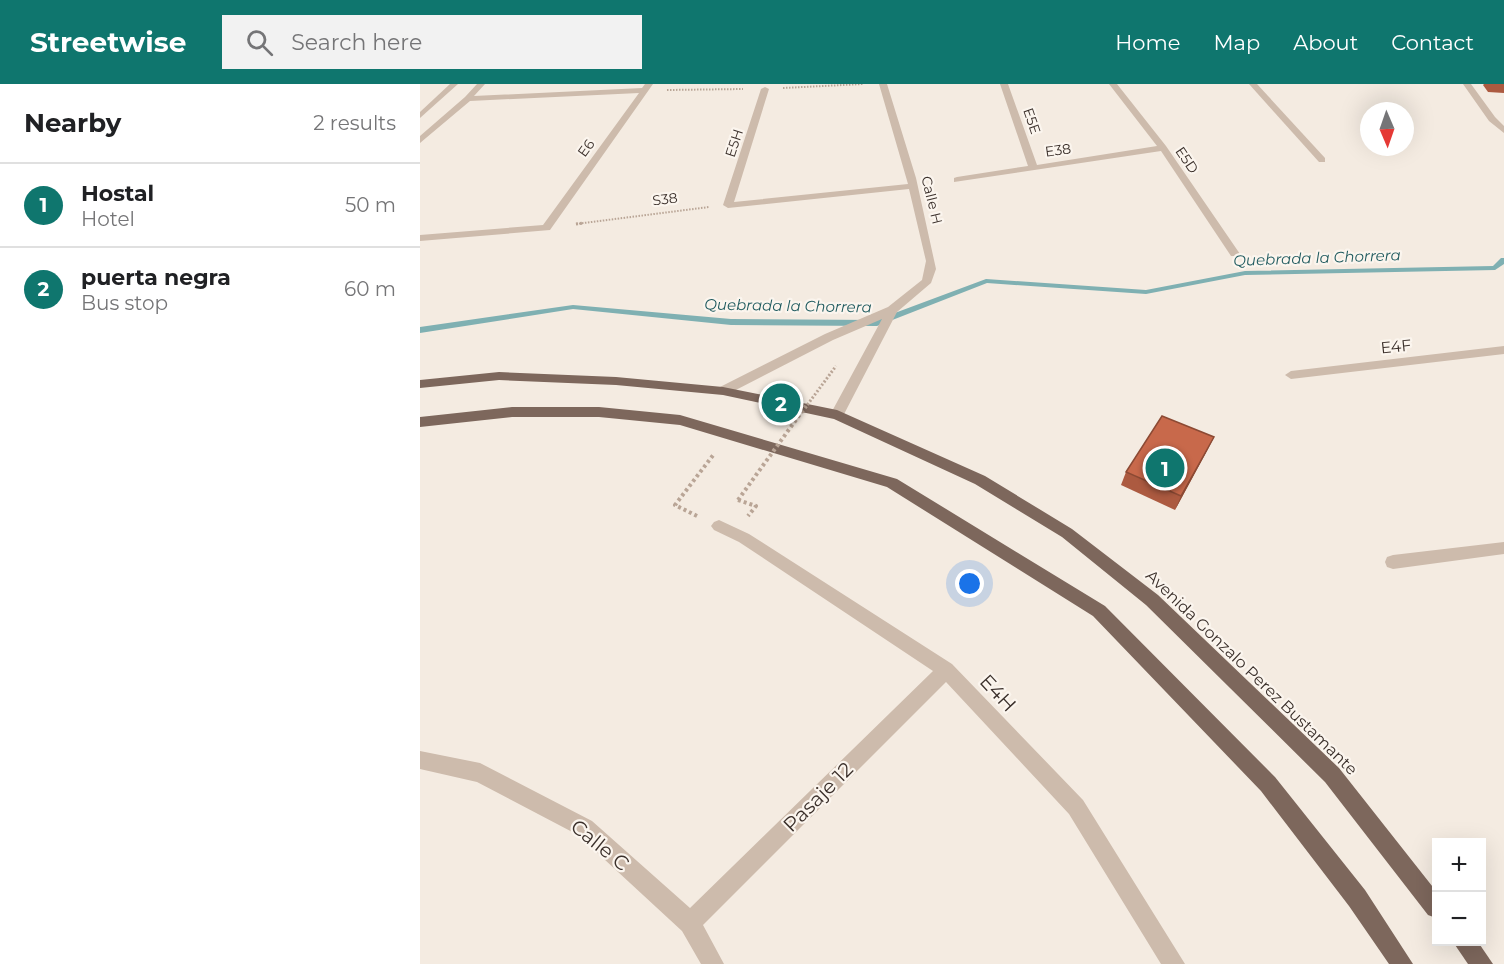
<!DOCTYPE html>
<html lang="en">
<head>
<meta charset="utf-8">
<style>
  :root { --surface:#fff; --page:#f2f2f2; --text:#202124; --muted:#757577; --line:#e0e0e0; --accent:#0f766e }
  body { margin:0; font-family:Montserrat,sans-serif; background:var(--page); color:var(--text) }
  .controls { position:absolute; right:18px; bottom:18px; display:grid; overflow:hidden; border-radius:0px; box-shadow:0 6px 24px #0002 }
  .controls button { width:54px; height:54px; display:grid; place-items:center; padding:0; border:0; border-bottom:2px solid var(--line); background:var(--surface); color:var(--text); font:30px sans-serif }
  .compass { position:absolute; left:940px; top:18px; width:54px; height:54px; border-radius:50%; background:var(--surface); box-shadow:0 6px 24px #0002; rotate:178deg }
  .you { position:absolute; left:550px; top:500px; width:21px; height:21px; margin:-15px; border:4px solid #fff; border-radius:50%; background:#1a73e8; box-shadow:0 0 0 9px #1a73e833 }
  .badge { display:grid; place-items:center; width:39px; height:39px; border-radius:50%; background:var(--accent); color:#fff; font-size:20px; font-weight:700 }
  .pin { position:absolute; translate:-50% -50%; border:3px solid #fff; box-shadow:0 2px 6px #0006 }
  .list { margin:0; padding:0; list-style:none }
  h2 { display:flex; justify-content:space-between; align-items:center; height:78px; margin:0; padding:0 24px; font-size:26px }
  h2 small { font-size:20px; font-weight:400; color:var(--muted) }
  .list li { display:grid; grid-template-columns:39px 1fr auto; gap:18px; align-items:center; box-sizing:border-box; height:84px; padding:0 24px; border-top:2px solid var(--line) }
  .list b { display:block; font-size:22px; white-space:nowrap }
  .list p { margin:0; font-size:20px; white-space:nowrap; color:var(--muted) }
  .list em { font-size:20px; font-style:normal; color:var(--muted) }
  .icon { flex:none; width:33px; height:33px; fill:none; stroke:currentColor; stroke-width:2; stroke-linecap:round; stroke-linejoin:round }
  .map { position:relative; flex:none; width:1084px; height:880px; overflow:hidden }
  header { display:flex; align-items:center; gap:36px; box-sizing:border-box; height:84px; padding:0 30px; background:var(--accent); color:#fff }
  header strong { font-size:28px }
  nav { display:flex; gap:33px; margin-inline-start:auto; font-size:21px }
  .search { width:420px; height:54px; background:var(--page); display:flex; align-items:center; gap:15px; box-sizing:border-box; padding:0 21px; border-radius:0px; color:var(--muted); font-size:22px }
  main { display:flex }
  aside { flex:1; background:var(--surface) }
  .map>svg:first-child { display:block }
</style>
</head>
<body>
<header>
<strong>Streetwise</strong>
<div class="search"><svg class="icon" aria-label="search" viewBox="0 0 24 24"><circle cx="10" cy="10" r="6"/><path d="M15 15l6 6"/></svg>Search here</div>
<nav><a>Home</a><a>Map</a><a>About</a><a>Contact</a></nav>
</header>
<main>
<aside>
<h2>Nearby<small>2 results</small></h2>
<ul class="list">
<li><span class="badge">1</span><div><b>Hostal</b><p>Hotel</p></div><em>50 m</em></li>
<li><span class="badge">2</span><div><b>puerta negra</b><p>Bus stop</p></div><em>60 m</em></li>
</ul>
</aside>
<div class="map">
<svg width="1084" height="880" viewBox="0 0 1084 880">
  <rect width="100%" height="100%" fill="#f4ebe1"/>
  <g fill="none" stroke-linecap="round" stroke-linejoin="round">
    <path fill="#7fb0b2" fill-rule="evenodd" d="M1081 174H1084V180L1075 186 825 191 726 210 567 199 457 242 311 241 153 225 0 249V243L153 221 311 235 456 236 566 195 726 206 825 187 1073 182Z"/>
    <g stroke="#b9a596" stroke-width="2" stroke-dasharray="1.5 1.5" stroke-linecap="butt">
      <path d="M363 4 443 0"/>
      <path d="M247 6 323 5"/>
      <path d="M156 140 289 123"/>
    </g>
    <path stroke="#b9a596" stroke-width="3" stroke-dasharray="2 2" stroke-linecap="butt" d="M156 140 164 139"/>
    <g stroke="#b9a596" stroke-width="4" stroke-dasharray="3 3" stroke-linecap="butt">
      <path d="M318 416 336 422 328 432"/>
      <path d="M277 432 255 421 294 370"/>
    </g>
    <g fill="#cdbbac" fill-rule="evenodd">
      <path d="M30 0H38L0 34V28Z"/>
      <path d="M57 0H65L54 12 222 4 225 0H233L130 146 0 157V151L123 141 219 9 50 17 0 59V52L45 13Z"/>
      <path d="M459 0H467L496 94 516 185 511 199 477 228 422 334 417 336 410 331 462 235 413 256 308 310H298L297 307 298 304 405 250 468 223 502 196 506 177 489 105 308 124 303 121 341 5 345 3 349 5 314 118 488 100Z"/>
      <path d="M580 0H588L617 81 737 62 689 0H697L746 62 820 170 819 172H811L741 67 534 98V94L537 93 608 82Z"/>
      <path d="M829 0H837L905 74V78H899Z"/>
      <path d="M1043 0H1051L1075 33 1084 42V49L1069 37Z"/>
      <path d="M1084 262V270L871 295 865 291 871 287Z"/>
      <path d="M299 436 329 450 532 580 663 716 765 880H741L649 730 526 598 283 841 304 880H281L262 847 158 751 57 698 0 685V667L60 679 172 737 270 824 513 587 319 458 294 446 291 442 294 438Z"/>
      <path d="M1084 458V470L973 485 967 483 965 478 967 473 973 471Z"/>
    </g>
    <g fill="#7d675c" fill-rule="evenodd">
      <path d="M79 288 196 293 303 303 417 326 565 392 652 445 738 511 919 684 1016 807V834L1008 831 905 698 726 521 642 453 555 400 414 335 303 311 196 301 79 296 0 304V296Z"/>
      <path d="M92 323H179L260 331 477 395 685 522 855 693 945 806 993 880H969L929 822 841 707 673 532 467 403 260 341 179 333H92L0 343V333Z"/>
      <path d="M1033 858H1058L1073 880H1048Z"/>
    </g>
    <path stroke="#b9a596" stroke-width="3" stroke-dasharray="2 2" stroke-linecap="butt" d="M385 324 416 282"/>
    <path stroke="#b9a596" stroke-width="4" stroke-dasharray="3 3" stroke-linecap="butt" d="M318 416 386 322"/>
  </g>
  <g fill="#ac5a40">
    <path d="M1064 0H1084V9L1068 8 1063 1Z"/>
    <path d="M794 353 755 426 701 401 706 388Z"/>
  </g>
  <path fill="#8c4a34" d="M794 353 787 367 755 426 761 412Z"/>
  <path fill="#c8694b" stroke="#8c4a34" stroke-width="1.5" d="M742 332 794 353 761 412 706 388Z"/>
  <g text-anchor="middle" stroke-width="4.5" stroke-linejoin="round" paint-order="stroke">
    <g font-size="14" fill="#3b302b" stroke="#fbf5ee">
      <text transform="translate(612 37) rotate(71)" y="5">E5E</text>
      <text transform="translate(314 59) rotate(-72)" y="5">E5H</text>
      <text transform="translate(166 64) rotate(-54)" y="5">E6</text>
      <text transform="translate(638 66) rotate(-8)" y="5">E38</text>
      <text transform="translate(767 76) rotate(56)" y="5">E5D</text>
      <text transform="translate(245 115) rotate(-7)" y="5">S38</text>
      <text transform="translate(512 116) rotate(76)" y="5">Calle H</text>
    </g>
    <g font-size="15" font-style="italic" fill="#1f5a5e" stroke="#fbf5ee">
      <text transform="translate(897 174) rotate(-2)" y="5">Quebrada la Chorrera</text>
      <text transform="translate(368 222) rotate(1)" y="5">Quebrada la Chorrera</text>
    </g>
    <g font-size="16" fill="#3b302b" stroke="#fbf5ee">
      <text transform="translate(976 262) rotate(-6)" y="6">E4F</text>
      <text transform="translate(832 588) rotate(44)" y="6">Avenida Gonzalo Perez Bustamante</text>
    </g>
    <g font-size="20" fill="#3b302b" stroke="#fbf5ee">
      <text transform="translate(578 609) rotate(47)" y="7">E4H</text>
      <text transform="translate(398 713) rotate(-45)" y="7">Pasaje 12</text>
      <text transform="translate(180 761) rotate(39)" y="7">Calle C</text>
    </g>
  </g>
</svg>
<div class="controls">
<button>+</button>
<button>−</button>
</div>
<svg class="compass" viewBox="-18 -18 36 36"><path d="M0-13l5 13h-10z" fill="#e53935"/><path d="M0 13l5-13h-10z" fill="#757577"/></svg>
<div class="you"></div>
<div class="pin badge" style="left:745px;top:384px">1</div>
<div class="pin badge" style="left:361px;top:319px">2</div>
</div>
</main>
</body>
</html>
